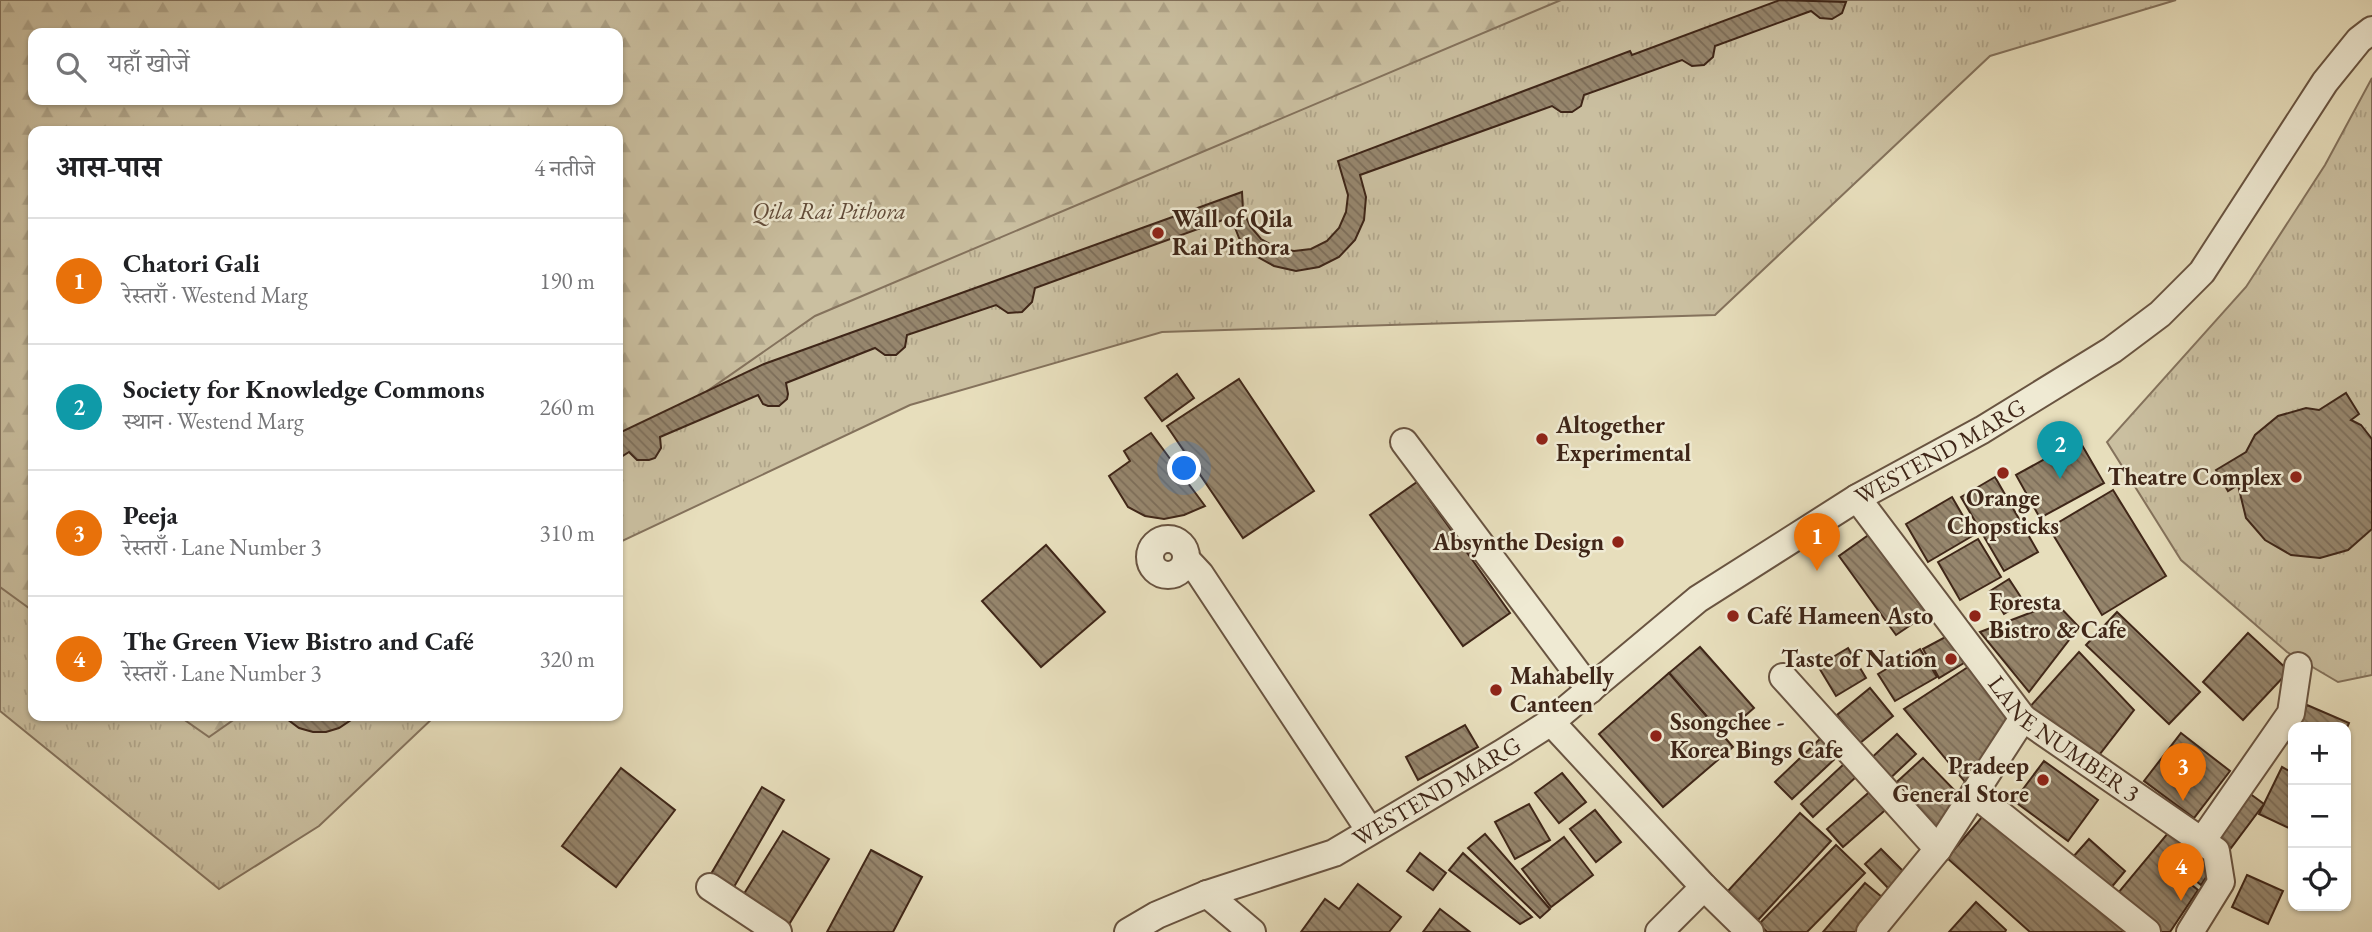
<!DOCTYPE html>
<html lang="hi">
<head>
<meta charset="utf-8">
<style>
  :root { --surface:#fff; --page:#f2f2f2; --text:#202124; --muted:#757577; --line:#e0e0e0; --accent:#8f2418 }
  body { margin:0; font-family:"EB Garamond","Noto Serif Devanagari",serif; background:var(--page); color:var(--text) }
  .controls { position:absolute; right:21px; bottom:21px; display:grid; overflow:hidden; border-radius:14px; box-shadow:0 2px 5px #0004 }
  .controls button { width:63px; height:63px; display:grid; place-items:center; padding:0; border:0; border-bottom:2px solid var(--line); background:var(--surface); color:var(--text); font:35px sans-serif }
  .you { position:absolute; left:1185px; top:469px; width:24px; height:24px; margin:-18px; border:5px solid #fff; border-radius:50%; background:#1a73e8; box-shadow:0 0 0 10px #1a73e833 }
  .badge { display:grid; place-items:center; width:46px; height:46px; border-radius:50%; background:var(--accent); color:#fff; font-size:23px; font-weight:700 }
  .pin { position:absolute; translate:-50% -58px; filter:drop-shadow(0 2px 4px #0008) }
  .pin::after { content:''; position:absolute; top:37px; width:24px; height:21px; background:inherit; clip-path:polygon(0 0,100% 0,50% 100%) }
  .list { margin:0; padding:0; list-style:none }
  h2 { display:flex; justify-content:space-between; align-items:center; height:91px; margin:0; padding:0 28px; font-size:30px }
  h2 small { font-size:23px; font-weight:400; color:var(--muted) }
  .list li { display:grid; grid-template-columns:46px 1fr auto; gap:21px; align-items:center; box-sizing:border-box; height:126px; padding:0 28px; border-top:2px solid var(--line) }
  .list b { display:block; font-size:26px; white-space:nowrap }
  .list p { margin:0; font-size:23px; white-space:nowrap; color:var(--muted) }
  .list em { font-size:23px; font-style:normal; color:var(--muted) }
  .icon { flex:none; width:38px; height:38px; fill:none; stroke:currentColor; stroke-width:2; stroke-linecap:round; stroke-linejoin:round }
  .map { position:relative; flex:none; width:2372px; height:932px; overflow:hidden }
  .search { position:absolute; background:var(--surface); box-shadow:0 2px 5px #0004; left:28px; top:28px; width:595px; height:77px; display:flex; align-items:center; gap:18px; box-sizing:border-box; padding:0 24px; border-radius:14px; color:var(--muted); font-size:26px }
  .panel { position:absolute; background:var(--surface); box-shadow:0 2px 5px #0004; left:28px; top:126px; width:595px; height:595px; border-radius:14px }
  .map>svg:first-child { display:block }
</style>
</head>
<body>
<div class="map">
<svg width="2372" height="932" viewBox="0 0 2372 932">
  <defs>
    <pattern id="grass-tufts" width="24" height="20" patternUnits="userSpaceOnUse" patternTransform="scale(1.75)"><rect width="24" height="20" fill="#cabfa0"/><path d="M3 7l-1-3M5 7V3M7 7l1-3M15 17l-1-3M17 17v-4M19 17l1-3" fill="none" stroke="#afa489"/></pattern>
    <pattern id="forest-firs" width="22" height="20" patternUnits="userSpaceOnUse" patternTransform="scale(1.75)"><rect width="22" height="20" fill="#cabfa0"/><path d="M5 1l3.5 6h-7zM16 11l3.5 6h-7z" fill="#afa489"/></pattern>
    <pattern id="building-back-hatch" width="6" height="6" patternUnits="userSpaceOnUse" patternTransform="scale(1.75)"><rect width="6" height="6" fill="#96866d"/><path d="M-1 5l2 2M0 0l6 6M5-1l2 2" fill="none" stroke="#7c6d59"/></pattern>
  </defs>
  <rect width="100%" height="100%" fill="#e7debc"/>
  <filter id="stains"><feTurbulence type="fractalNoise" baseFrequency=".00286" numOctaves="4"/><feColorMatrix values="0 0 0 0 .2 0 0 0 0 .09 0 0 0 0 .02 0 0 0 .5 -.17"/></filter>
  <radialGradient id="worn" r=".72"><stop offset=".6" stop-color="#630" stop-opacity="0"/><stop offset="1" stop-color="#630" stop-opacity=".3"/></radialGradient>
  <g fill="url(#grass-tufts)" stroke="#84725c" stroke-width="2" fill-rule="evenodd">
    <path d="M0 0H2176L1990 56 1715 315 1162 332 910 405 618 543V131H33V716H435L319 826 219 889 0 711ZM33 33H618V100H33Z"/>
    <path d="M2372 78V675L2338 682 2287 652 2181 560 2107 442 2246 287 2325 165Z"/>
  </g>
  <g fill="url(#forest-firs)" stroke="#84725c" stroke-width="2" fill-rule="evenodd">
    <path d="M0 0H1561L815 316 618 453V131H33V611L0 587ZM33 33H618V100H33Z"/>
    <path d="M179 716H239L209 737Z"/>
  </g>
  <g fill="url(#building-back-hatch)" stroke="#3f2618" stroke-width="2">
    <path d="M1780 0 1846 2 1842 13 1832 19 1820 18 1811 11 1715 46 1713 57 1704 65 1692 66 1682 60 1584 95 1581 106 1572 112H1561L1552 106 1360 175 1366 197 1364 220 1355 240 1339 257 1319 267 1296 271 1274 266 1254 255 1239 238 1231 217 1035 288 1032 302 1022 312 1008 313 996 305 907 335 905 347 896 355H885L875 348 786 383 788 394 787 399 779 406H768L763 404 758 395 660 437 661 448 655 458 649 460H637L629 452 618 459V435L621 432 764 364 1242 192 1243 210 1250 226 1261 239 1277 248 1294 251 1311 249 1327 241 1339 228 1346 212 1348 195 1338 161 1630 51 1632 55Z"/>
    <path d="M1177 374 1194 398 1162 421 1145 398Z"/>
    <path d="M1239 379 1314 491 1243 538 1167 426Z"/>
    <path d="M2346 393 2359 414 2351 420 2361 425 2372 439V529L2348 550 2320 558 2291 555 2265 540 2246 518 2238 485 2228 491 2216 470 2246 452 2255 435 2278 416 2306 408 2319 410Z"/>
    <path d="M1151 433 1205 506 1184 515 1164 519 1145 516 1128 507 1109 476 1130 461 1124 451Z"/>
    <path d="M2079 440 2104 483 2040 518 2016 475Z"/>
    <path d="M1995 477 2038 552 2004 571 1961 497Z"/>
    <path d="M1417 482 1510 613 1463 646 1370 515Z"/>
    <path d="M2113 490 2166 576 2102 615 2049 528Z"/>
    <path d="M1952 497 1974 535 1928 562 1906 524Z"/>
    <path d="M1870 534 1927 614 1896 635 1839 556Z"/>
    <path d="M1978 539 2001 577 1960 600 1938 562Z"/>
    <path d="M1046 545 1105 612 1041 667 982 601Z"/>
    <path d="M2009 579 2024 602 2004 614 1990 591Z"/>
    <path d="M2056 603 2079 627 2029 692 1980 632Z"/>
    <path d="M2117 612 2200 692 2169 724 2086 645Z"/>
    <path d="M2248 633 2289 671 2243 720 2203 682Z"/>
    <path d="M1949 635 1964 663 1939 678 1923 649Z"/>
    <path d="M1700 647 1754 708 1723 735 1669 673Z"/>
    <path d="M1848 648 1866 678 1836 696 1818 666Z"/>
    <path d="M1920 649 1937 677 1895 701 1878 674Z"/>
    <path d="M2079 652 2134 710 2096 759 2028 709Z"/>
    <path d="M1971 665 2012 720 1965 782 1904 709Z"/>
    <path d="M1669 673 1733 747 1663 807 1599 734Z"/>
    <path d="M1870 688 1893 716 1860 743 1837 715Z"/>
    <path d="M2307 705 2349 723 2346 730V727H2298Z"/>
    <path d="M283 716H357L339 728 326 732H313L299 728Z"/>
    <path d="M1465 725 1478 747 1418 780 1406 757Z"/>
    <path d="M2181 733 2230 771 2194 818 2144 781Z"/>
    <path d="M1897 734 1916 754 1884 784 1865 764Z"/>
    <path d="M1822 737 1839 755 1792 799 1775 782Z"/>
    <path d="M1923 758 1966 802 1938 836 1888 790Z"/>
    <path d="M2044 761 2098 800 2068 841 2014 801Z"/>
    <path d="M1845 763 1857 776 1813 817 1801 804Z"/>
    <path d="M2282 767 2293 773V830L2259 814Z"/>
    <path d="M621 768 675 810 616 887 562 846Z"/>
    <path d="M1562 773 1586 802 1559 823 1535 793Z"/>
    <path d="M762 787 784 800 734 887 711 874Z"/>
    <path d="M1874 788 1890 806 1843 847 1827 829Z"/>
    <path d="M2249 793 2264 804 2231 848 2217 837Z"/>
    <path d="M1529 804 1550 840 1515 859 1495 822Z"/>
    <path d="M1595 810 1621 842 1596 862 1570 829Z"/>
    <path d="M1988 810 2132 932H2030L1947 858Z"/>
    <path d="M1800 813 1831 841 1758 920 1727 892Z"/>
    <path d="M783 831 829 859 788 926 742 897Z"/>
    <path d="M2168 833 2214 865 2201 885 2166 856 2162 861 2198 890 2170 932H2154L2113 899Z"/>
    <path d="M1485 834 1550 909 1540 918 1468 848Z"/>
    <path d="M1564 837 1593 875 1551 907 1522 869Z"/>
    <path d="M2089 839 2125 871 2110 889 2073 857Z"/>
    <path d="M1836 845 1865 873 1807 932H1767L1759 924Z"/>
    <path d="M1881 849 1906 874 1890 890 1865 864Z"/>
    <path d="M871 850 922 877 893 932H827Z"/>
    <path d="M1420 853 1446 873 1433 890 1407 871Z"/>
    <path d="M1463 853 1532 917 1520 924 1449 870Z"/>
    <path d="M2247 875 2283 891 2268 924 2232 907Z"/>
    <path d="M1865 883 1889 903 1865 932H1823Z"/>
    <path d="M1358 884 1401 917 1389 932H1301L1325 899 1339 909Z"/>
    <path d="M1976 902 2006 930 2005 932H1949Z"/>
    <path d="M1440 909 1470 932H1423Z"/>
  </g>
  <g fill="none" stroke-linecap="round" stroke-linejoin="round">
    <g stroke="#695441" stroke-width="30">
      <g id="minor">
        <path d="M1404 442 1590 690"/>
        <path id="s1" d="M1857 498 2023 718 2216 851 2221 882 2190 932"/>
        <circle cx="1168" cy="557" r="18"/>
        <path d="M1186 559 1200 574 1370 831"/>
        <path d="M1783 677 1938 849"/>
        <path d="M1551 722 1704 887 1750 932"/>
        <path d="M1976 795 2147 932"/>
        <path d="M2202 841 2291 713 2298 666"/>
        <path d="M710 887 778 932"/>
        <path d="M1207 894 1252 932"/>
        <path id="s2" d="M1128 932 1157 915 1207 894 1334 853 1504 752 1551 722 1698 599 1857 498 1982 430 2112 350 2160 314 2202 272 2325 82 2359 40 2372 30"/>
        <path d="M1659 932 1704 887"/>
        <path d="M1870 932 1938 849 2023 718"/>
      </g>
    </g>
    <use href="#minor" stroke="#efead3" stroke-width="26"/>
  </g>
  <g fill="#8f2418" stroke="#efead3" stroke-width="2.5">
    <circle cx="1158" cy="233" r="7"/>
    <circle cx="1542" cy="439" r="7"/>
    <circle cx="2003" cy="473" r="7"/>
    <circle cx="2296" cy="477" r="7"/>
    <circle cx="1618" cy="542" r="7"/>
    <circle cx="1733" cy="616" r="7"/>
    <circle cx="1975" cy="616" r="7"/>
    <circle cx="1951" cy="659" r="7"/>
    <circle cx="1496" cy="690" r="7"/>
    <circle cx="1656" cy="736" r="7"/>
    <circle cx="2043" cy="780" r="7"/>
  </g>
  <g text-anchor="middle" stroke-width="5" stroke-linejoin="round" paint-order="stroke">
    <g font-size="24" font-style="italic" fill="#624c3a" stroke="#efead3">
      <text x="829" y="219">Qila Rai Pithora</text>
    </g>
    <g font-size="24" font-weight="bold" fill="#3f2618" stroke="#efead3" text-anchor="start">
      <text x="1172" y="227">Wall of Qila<tspan x="1172" dy="28">Rai Pithora</tspan></text>
      <text x="1556" y="433">Altogether<tspan x="1556" dy="28">Experimental</tspan></text>
      <text x="2282" y="485" text-anchor="end">Theatre Complex</text>
      <text x="2003" y="506" text-anchor="middle">Orange<tspan x="2003" dy="28">Chopsticks</tspan></text>
      <text x="1604" y="550" text-anchor="end">Absynthe Design</text>
      <text x="1989" y="610">Foresta<tspan x="1989" dy="28">Bistro &amp; Cafe</tspan></text>
      <text x="1747" y="624">Café Hameen Asto</text>
      <text x="1937" y="667" text-anchor="end">Taste of Nation</text>
      <text x="1510" y="684">Mahabelly<tspan x="1510" dy="28">Canteen</tspan></text>
      <text x="1670" y="730">Ssongchee -<tspan x="1670" dy="28">Korea Bings Cafe</tspan></text>
      <text x="2029" y="774" text-anchor="end">Pradeep<tspan x="2029" dy="28">General Store</tspan></text>
    </g>
    <g font-size="24" fill="#3f2618" stroke="#efead3">
      <text dy="8" stroke="none"><textPath href="#s2" startOffset="950">WESTEND MARG</textPath></text>
      <text dy="8" stroke="none"><textPath href="#s1" startOffset="320">LANE NUMBER 3</textPath></text>
      <text dy="8" stroke="none"><textPath href="#s2" startOffset="341">WESTEND MARG</textPath></text>
    </g>
  </g>
  <rect width="100%" height="100%" filter="url(#stains)"/>
  <rect width="100%" height="100%" fill="url(#worn)"/>
</svg>
<div class="controls">
<button>+</button>
<button>−</button>
<button><svg class="icon" aria-label="locate" viewBox="0 0 24 24"><circle cx="12" cy="12" r="6"/><path d="M12 2v4M12 18v4M2 12h4M18 12h4"/></svg></button>
</div>
<div class="you"></div>
<div class="pin badge" style="left:1817px;top:571px;background:#e8710a">1</div>
<div class="pin badge" style="left:2060px;top:479px;background:#0f9aa8">2</div>
<div class="pin badge" style="left:2183px;top:801px;background:#e8710a">3</div>
<div class="pin badge" style="left:2181px;top:901px;background:#e8710a">4</div>
<div class="search"><svg class="icon" aria-label="search" viewBox="0 0 24 24"><circle cx="10" cy="10" r="6"/><path d="M15 15l6 6"/></svg>यहाँ खोजें</div>
<section class="panel">
<h2>आस-पास<small>4 नतीजे</small></h2>
<ul class="list">
<li><span class="badge" style="background:#e8710a">1</span><div><b>Chatori Gali</b><p>रेस्तराँ · Westend Marg</p></div><em>190 m</em></li>
<li><span class="badge" style="background:#0f9aa8">2</span><div><b>Society for Knowledge Commons</b><p>स्थान · Westend Marg</p></div><em>260 m</em></li>
<li><span class="badge" style="background:#e8710a">3</span><div><b>Peeja</b><p>रेस्तराँ · Lane Number 3</p></div><em>310 m</em></li>
<li><span class="badge" style="background:#e8710a">4</span><div><b>The Green View Bistro and Café</b><p>रेस्तराँ · Lane Number 3</p></div><em>320 m</em></li>
</ul>
</section>
</div>
</body>
</html>
